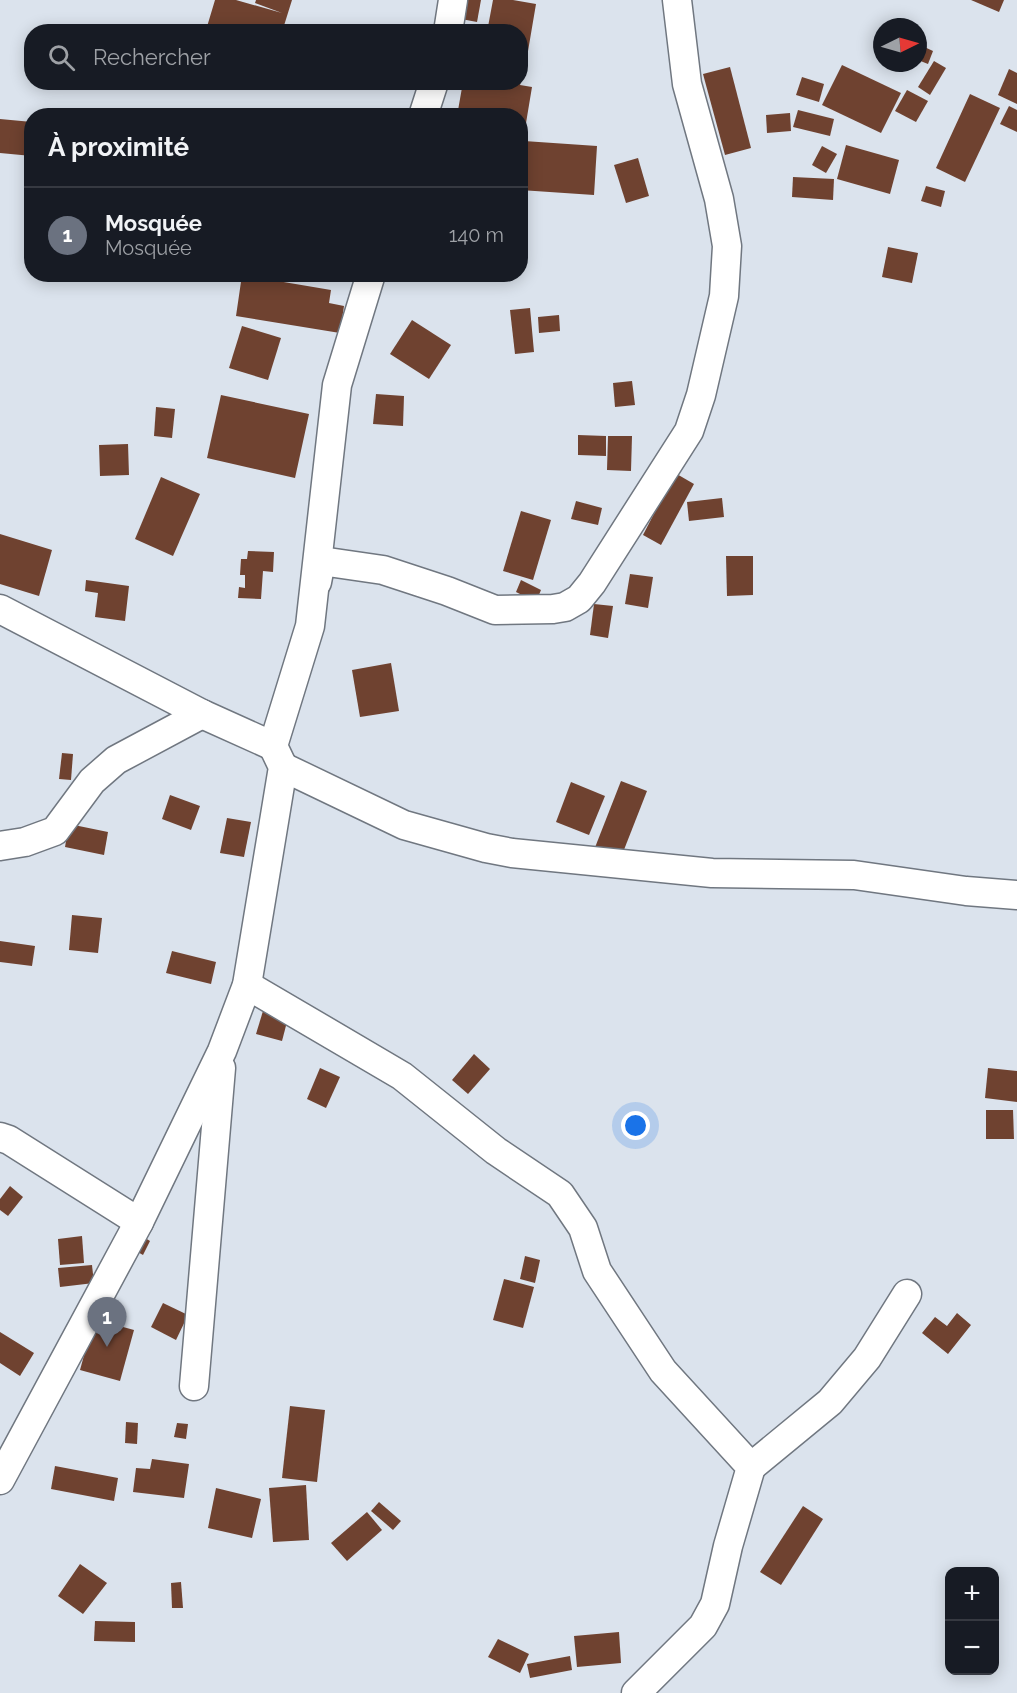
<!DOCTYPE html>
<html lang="fr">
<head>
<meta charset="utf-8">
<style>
  :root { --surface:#171b24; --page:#20242c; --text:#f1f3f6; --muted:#9ea1a6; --line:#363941; --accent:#d494ac }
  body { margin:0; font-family:Raleway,sans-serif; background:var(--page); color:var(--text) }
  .controls { position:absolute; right:18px; bottom:18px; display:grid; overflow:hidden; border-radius:12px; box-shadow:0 3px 15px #0003 }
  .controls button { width:54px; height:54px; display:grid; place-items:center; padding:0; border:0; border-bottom:2px solid var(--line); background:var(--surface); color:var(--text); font:30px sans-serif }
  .compass { position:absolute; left:873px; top:18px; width:54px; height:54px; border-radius:50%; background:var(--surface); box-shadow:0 3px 15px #0003; rotate:85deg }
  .you { position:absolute; left:636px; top:1126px; width:21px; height:21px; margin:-15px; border:4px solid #fff; border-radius:50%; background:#1a73e8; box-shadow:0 0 0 9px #1a73e833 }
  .badge { display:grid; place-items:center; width:39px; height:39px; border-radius:50%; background:var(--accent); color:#fff; font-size:20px; font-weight:700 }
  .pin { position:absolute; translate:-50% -50px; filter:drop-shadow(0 2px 3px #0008) }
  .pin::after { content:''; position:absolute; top:32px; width:21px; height:18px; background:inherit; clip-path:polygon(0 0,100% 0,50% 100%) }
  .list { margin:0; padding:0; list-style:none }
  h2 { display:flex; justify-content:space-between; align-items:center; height:78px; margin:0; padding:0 24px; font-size:26px }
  h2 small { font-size:20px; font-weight:400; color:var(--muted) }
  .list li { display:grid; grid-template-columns:39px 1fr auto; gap:18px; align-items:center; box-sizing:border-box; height:96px; padding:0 24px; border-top:2px solid var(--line) }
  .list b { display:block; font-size:22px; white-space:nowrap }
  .list p { margin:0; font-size:20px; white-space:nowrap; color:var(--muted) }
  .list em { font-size:20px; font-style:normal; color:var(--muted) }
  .icon { flex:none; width:33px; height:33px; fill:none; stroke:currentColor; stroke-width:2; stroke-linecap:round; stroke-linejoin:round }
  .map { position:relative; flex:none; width:1017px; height:1693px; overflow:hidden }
  .search { position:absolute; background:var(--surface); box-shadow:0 3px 15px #0003; left:24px; top:24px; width:504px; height:66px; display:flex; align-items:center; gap:15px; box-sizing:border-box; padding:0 21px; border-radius:24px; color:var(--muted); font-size:22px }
  .panel { position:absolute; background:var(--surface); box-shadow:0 3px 15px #0003; left:24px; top:108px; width:504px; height:174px; border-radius:24px }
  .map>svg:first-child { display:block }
</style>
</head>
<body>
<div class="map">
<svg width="1017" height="1693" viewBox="0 0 1017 1693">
  <rect width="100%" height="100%" fill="#dbe3ed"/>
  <g fill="#6f4230">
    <path d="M215 0H236L282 13 255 3 256 0H292L282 32H211L206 30Z"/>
    <path d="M464 0H481L477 22 461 19Z"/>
    <path d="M493 0H513L536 4 527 57 520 56V32H487Z"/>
    <path d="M971 0H1004L999 12Z"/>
    <path d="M918 44 933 51 928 64 918 60Z"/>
    <path d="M934 61 946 68 930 95 918 87Z"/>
    <path d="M842 65 901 93 881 133 822 105Z"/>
    <path d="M730 67 751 148 725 155 703 74Z"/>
    <path d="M1009 69 1017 73V104L998 95Z"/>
    <path d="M802 77 824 84 819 102 796 95Z"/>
    <path d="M463 82H521L520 85 532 87 525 129 520 128V116H457Z"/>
    <path d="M907 90 928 101 916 122 895 111Z"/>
    <path d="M970 94 1000 108 965 182 936 168Z"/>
    <path d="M1009 106 1017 110V132L1000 124Z"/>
    <path d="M798 110 834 119 830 136 793 127Z"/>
    <path d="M790 113 791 131 767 133 766 115Z"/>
    <path d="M0 119 32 122V156L0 153Z"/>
    <path d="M524 141 597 146 594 195 520 190Z"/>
    <path d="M846 145 899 160 890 194 837 179Z"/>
    <path d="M822 146 837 154 826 173 812 165Z"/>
    <path d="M638 158 649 196 626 203 614 165Z"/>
    <path d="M793 177 834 179 833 200 792 197Z"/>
    <path d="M926 186 945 191 941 207 921 201Z"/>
    <path d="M888 247 918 253 912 283 882 277Z"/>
    <path d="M242 275 331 290 329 303 344 306 340 333 236 316Z"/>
    <path d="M530 308 534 352 515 354 510 310Z"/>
    <path d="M559 315 560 331 539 333 538 317Z"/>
    <path d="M412 320 451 345 429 379 390 354Z"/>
    <path d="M242 326 281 338 268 380 229 368Z"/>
    <path d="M632 381 635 405 615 407 613 383Z"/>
    <path d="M376 394 404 396 403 426 373 424Z"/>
    <path d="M221 395 309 414 295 478 207 458Z"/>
    <path d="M156 407 175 409 172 438 154 436Z"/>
    <path d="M578 435 606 436V456L578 455Z"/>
    <path d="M608 436H632L631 471 607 470Z"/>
    <path d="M128 444 129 475 100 476 99 445Z"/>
    <path d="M675 473 694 484 661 545 643 535Z"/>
    <path d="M161 477 200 494 173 556 135 539Z"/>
    <path d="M722 498 724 517 689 521 687 502Z"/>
    <path d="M576 501 602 508 598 525 571 519Z"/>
    <path d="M521 511 551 520 533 580 503 571Z"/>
    <path d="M0 534 52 550 39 596 0 584Z"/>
    <path d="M248 551 274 552 273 572 263 571 261 599 238 598 239 587 245 588V575H240L241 559H247Z"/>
    <path d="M726 556H753V595L727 596Z"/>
    <path d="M630 574 653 577 648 608 625 604Z"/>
    <path d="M86 580 129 586 125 621 95 617 98 593 85 591Z"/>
    <path d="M521 580 541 590 536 602 516 592Z"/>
    <path d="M594 604 613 606 608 638 590 635Z"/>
    <path d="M391 663 399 711 360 717 352 670Z"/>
    <path d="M62 753 73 754 71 780 59 779Z"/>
    <path d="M621 781 647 791 620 860 594 850Z"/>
    <path d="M571 782 605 796 589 835 556 822Z"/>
    <path d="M170 795 200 806 191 830 162 819Z"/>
    <path d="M227 818 251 822 244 857 220 853Z"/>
    <path d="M69 824 108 832 104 855 65 847Z"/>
    <path d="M72 915 102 918 98 953 69 950Z"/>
    <path d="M0 941 35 946 32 966 0 962Z"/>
    <path d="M172 951 216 962 211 984 166 973Z"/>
    <path d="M263 1011 288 1018 282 1041 256 1034Z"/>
    <path d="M474 1054 490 1069 468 1094 452 1080Z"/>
    <path d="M320 1068 340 1077 326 1108 307 1099Z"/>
    <path d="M988 1068 1017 1071V1102L985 1098Z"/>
    <path d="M986 1110H1013L1014 1139H986Z"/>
    <path d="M10 1186 23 1197 8 1216 0 1210V1199Z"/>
    <path d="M137 1233 150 1241 143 1255 129 1247Z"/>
    <path d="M82 1236 84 1263 60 1265 58 1239Z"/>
    <path d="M525 1256 540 1260 535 1283 520 1279Z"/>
    <path d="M92 1265 94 1283 60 1287 58 1268Z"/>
    <path d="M504 1279 534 1287 523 1328 493 1320Z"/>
    <path d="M163 1303 188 1315 176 1340 151 1327Z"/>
    <path d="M957 1313 971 1325 948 1354 922 1333 935 1317 947 1326Z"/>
    <path d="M94 1319 134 1330 120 1381 80 1370Z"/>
    <path d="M0 1332 34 1353 20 1376 0 1363Z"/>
    <path d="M290 1406 325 1410 317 1482 282 1478Z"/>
    <path d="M126 1422 138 1423 137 1444 125 1443Z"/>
    <path d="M177 1423 188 1424 186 1439 174 1437Z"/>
    <path d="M152 1459 189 1464 184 1498 133 1492 136 1468 150 1469Z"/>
    <path d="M55 1466 118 1478 114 1501 51 1489Z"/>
    <path d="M306 1485 309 1540 273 1542 269 1488Z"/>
    <path d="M216 1488 261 1499 252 1538 208 1528Z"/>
    <path d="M379 1502 401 1521 393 1530 371 1511Z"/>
    <path d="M803 1506 823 1519 781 1585 760 1572Z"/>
    <path d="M367 1512 382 1530 347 1561 331 1543Z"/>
    <path d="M80 1564 107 1583 83 1614 58 1596Z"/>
    <path d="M181 1582 183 1608H172L171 1583Z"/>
    <path d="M95 1621 135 1622V1642L94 1641Z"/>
    <path d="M619 1632 621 1663 577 1667 574 1636Z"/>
    <path d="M498 1639 529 1654 520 1673 488 1657Z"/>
    <path d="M570 1656 572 1670 530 1678 527 1664Z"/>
  </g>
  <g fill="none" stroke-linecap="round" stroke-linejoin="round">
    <g stroke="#707780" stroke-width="31">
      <g id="minor">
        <path d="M448 32 453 0"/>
        <path d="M423 116 434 82"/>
        <path d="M317 582 321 561 383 570 447 591 495 610 553 609 565 607 579 599 592 583 689 431 701 395 724 296 727 246 719 199 687 84 677 0"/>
        <path d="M0 609 202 714 273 746"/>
        <path d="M283 767 404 825 486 848 512 853 712 873 854 875 966 891 1017 895"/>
        <path d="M0 846 25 842 55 831 92 781 116 760 202 714"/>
        <path d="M247 985 402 1076 496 1151 560 1194 583 1228 597 1271 663 1371 751 1467 728 1546 715 1604 703 1626 636 1693"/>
        <path d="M0 1137 9 1140 139 1222"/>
        <path d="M194 1386 221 1068"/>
        <path d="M751 1467 830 1402 867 1358 907 1294"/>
        <path d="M0 1480 139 1222 222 1051 247 985 283 767 273 746 310 626 337 385 371 274"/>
      </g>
    </g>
    <use href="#minor" stroke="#fff" stroke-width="28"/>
  </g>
</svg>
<div class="controls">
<button>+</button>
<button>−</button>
</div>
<svg class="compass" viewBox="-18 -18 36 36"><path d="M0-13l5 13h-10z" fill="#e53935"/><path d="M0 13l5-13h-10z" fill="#9ea1a6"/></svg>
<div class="you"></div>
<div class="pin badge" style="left:107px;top:1347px;background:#6b7280">1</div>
<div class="search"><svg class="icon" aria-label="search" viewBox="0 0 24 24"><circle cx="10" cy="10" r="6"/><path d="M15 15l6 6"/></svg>Rechercher</div>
<section class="panel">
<h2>À proximité<small></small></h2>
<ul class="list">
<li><span class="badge" style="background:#6b7280">1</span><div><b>Mosquée</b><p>Mosquée</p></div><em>140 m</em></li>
</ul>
</section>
</div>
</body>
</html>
